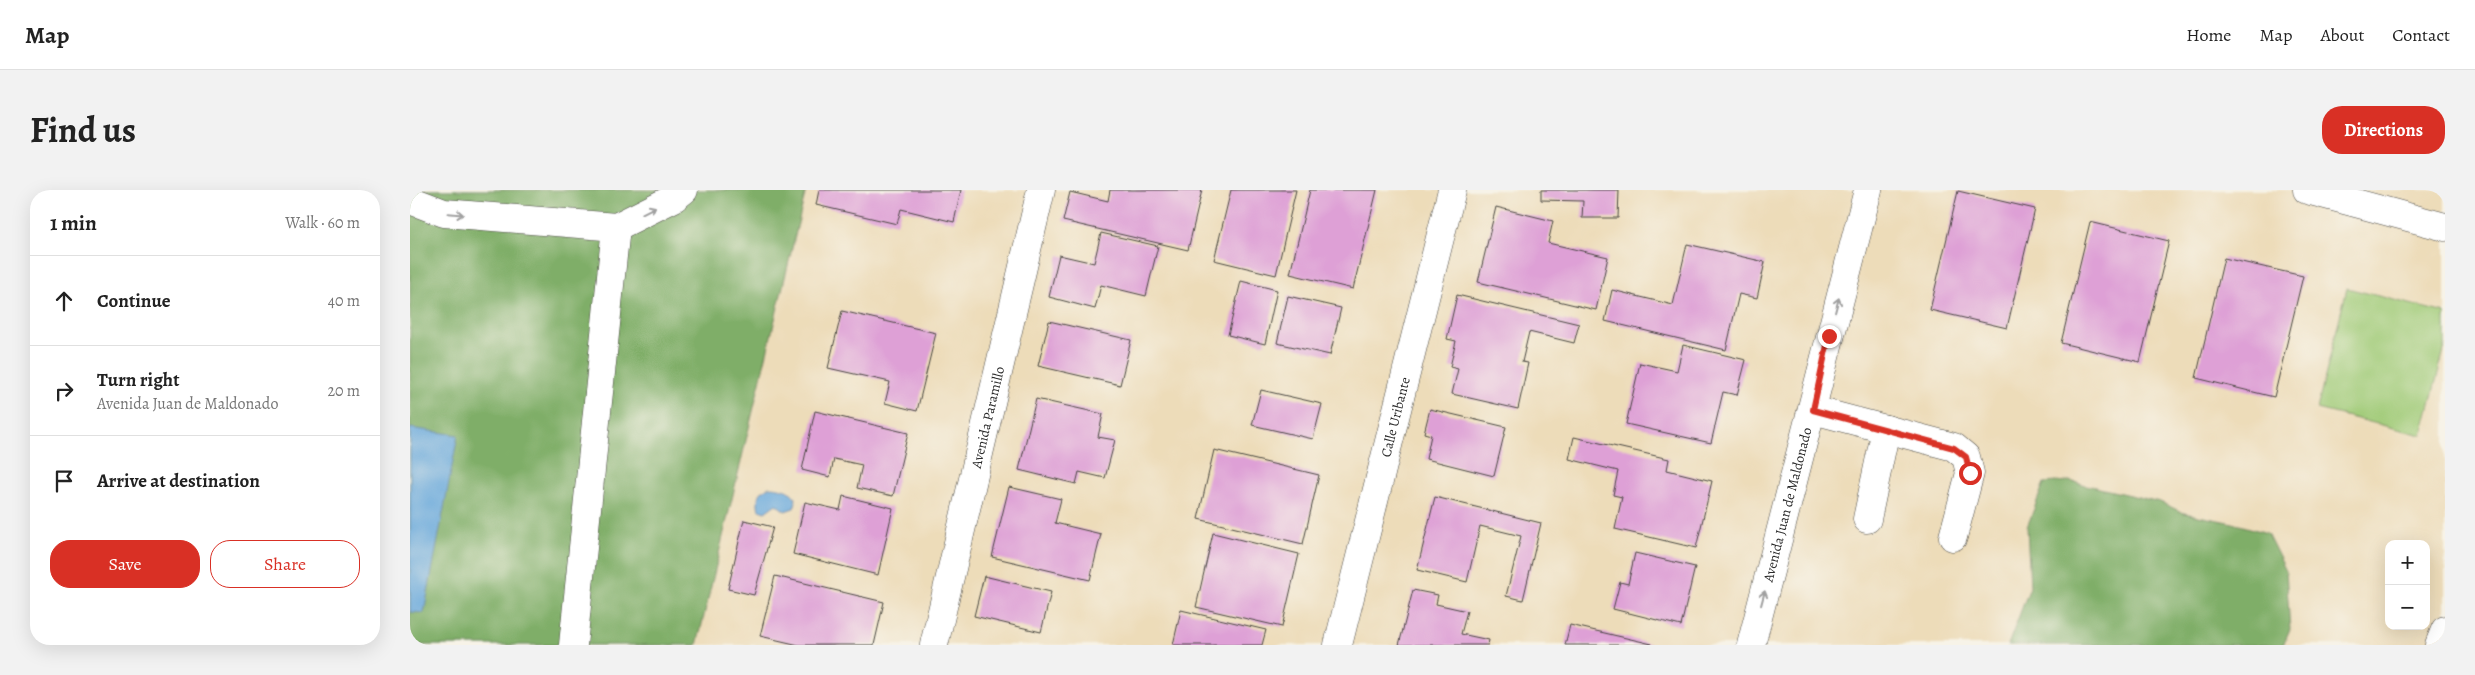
<!DOCTYPE html>
<html lang="en">
<head>
<meta charset="utf-8">
<style>
  :root { --surface:#fff; --page:#f2f2f2; --text:#222; --muted:#767676; --line:#e0e0e0; --accent:#d93025 }
  body { margin:0; font-family:Alegreya,serif; background:var(--page); color:var(--text) }
  .controls { position:absolute; right:15px; bottom:15px; display:grid; overflow:hidden; border-radius:10px; box-shadow:0 5px 20px #0002 }
  .controls button { width:45px; height:45px; display:grid; place-items:center; padding:0; border:0; border-bottom:1px solid var(--line); background:var(--surface); color:var(--text); font:25px sans-serif }
  .stop { position:absolute; width:15px; height:15px; margin:-11px; border:4px solid #d93025; border-radius:50%; background:#fff }
  .stop.end { background:#d93025; border-color:#fff; box-shadow:0 1px 5px #0008 }
  .list { margin:0; padding:0; list-style:none }
  h2 { display:flex; justify-content:space-between; align-items:center; height:65px; margin:0; padding:0 20px; font-size:21px }
  h2 small { font-size:16px; font-weight:400; color:var(--muted) }
  .list li { display:grid; grid-template-columns:32px 1fr auto; gap:15px; align-items:center; box-sizing:border-box; height:90px; padding:0 20px; border-top:1px solid var(--line) }
  .list b { display:block; font-size:19px; white-space:nowrap }
  .list p { margin:0; font-size:16px; white-space:nowrap; color:var(--muted) }
  .list em { font-size:16px; font-style:normal; color:var(--muted) }
  .actions { display:flex; gap:10px; padding:15px 20px }
  .actions a { flex:1; padding:11px 0; border:1px solid var(--accent); border-radius:20px; text-align:center; font-size:18px; color:var(--accent) }
  .actions .main { background:var(--accent); color:#fff }
  .icon { flex:none; width:28px; height:28px; fill:none; stroke:currentColor; stroke-width:2; stroke-linecap:round; stroke-linejoin:round }
  .map { position:relative; flex:none; width:2035px; height:455px; overflow:hidden; border-radius:20px }
  header { display:flex; align-items:center; gap:30px; box-sizing:border-box; height:70px; padding:0 25px; background:var(--surface); border-bottom:1px solid var(--line) }
  header strong { font-size:24px }
  nav { display:flex; gap:28px; margin-inline-start:auto; font-size:18px }
  .intro { display:flex; align-items:center; justify-content:space-between; box-sizing:border-box; height:120px; padding:0 30px }
  h1 { margin:0; font-size:35px }
  .button { padding:12px 22px; border-radius:20px; background:var(--accent); color:#fff; font-size:18px; font-weight:700 }
  main { display:flex; gap:30px; padding:0 30px }
  aside { flex:1; background:var(--surface); border-radius:20px; box-shadow:0 5px 20px #0002 }
  .map>svg:first-child { display:block }
</style>
</head>
<body>
<header>
<strong>Map</strong>
<nav><a>Home</a><a>Map</a><a>About</a><a>Contact</a></nav>
</header>
<div class="intro"><h1>Find us</h1><a class="button">Directions</a></div>
<main>
<aside>
<h2>1 min<small>Walk · 60 m</small></h2>
<ul class="list">
<li><svg class="icon" aria-label="ahead" viewBox="0 0 24 24"><path d="M12 20V5M6 11l6-6 6 6"/></svg><div><b>Continue</b></div><em>40 m</em></li>
<li><svg class="icon" aria-label="right" viewBox="0 0 24 24"><path d="M7 20v-9h11M14 6l5 5-5 5"/></svg><div><b>Turn right</b><p>Avenida Juan de Maldonado</p></div><em>20 m</em></li>
<li><svg class="icon" aria-label="arrive" viewBox="0 0 24 24"><path d="M6 21V4h12l-3 4 3 4H6"/></svg><div><b>Arrive at destination</b></div></li>
</ul>
<div class="actions"><a class="main">Save</a><a>Share</a></div>
</aside>
<div class="map">
<svg width="2035" height="455" viewBox="0 0 2035 455">
  <rect width="100%" height="100%" fill="#f7f3e8"/>
  <filter id="ink" filterUnits="userSpaceOnUse"><feTurbulence type="fractalNoise" baseFrequency=".02" numOctaves="2"/><feDisplacementMap in="SourceGraphic" scale="10" xChannelSelector="R" yChannelSelector="G"/><feConvolveMatrix kernelMatrix="1 2 1 2 8 2 1 2 1" color-interpolation-filters="sRGB"/></filter>
  <filter id="wash" filterUnits="userSpaceOnUse"><feTurbulence type="fractalNoise" baseFrequency=".0096" numOctaves="4" result="noise"/><feDisplacementMap in="SourceGraphic" scale="20" xChannelSelector="R" yChannelSelector="G"/><feGaussianBlur stdDeviation="1.12" result="paint"/><feColorMatrix in="noise" values="0 0 0 0 0 0 0 0 0 0 0 0 0 0 0 0 0 1.4 0 .05"/><feComposite in="paint" operator="in"/></filter>
  <g filter="url(#wash)">
    <rect width="100%" height="100%" fill="#eddcb9"/>
    <path fill="#9fca76" stroke="#657a50" d="M1937 98 2035 123V156L2012 245 1907 219Z"/>
    <g fill="#7fae67" stroke="#556c49">
      <path d="M0 0H396L287 455H0Z"/>
      <path d="M1659 291 1750 312 1774 323 1823 333 1857 343 1876 381 1880 439 1873 455H1598L1620 397 1617 337 1634 293Z"/>
    </g>
    <g fill="#67a8db" stroke="#496a83">
      <path d="M0 238 48 245 14 423 0 422Z"/>
      <path d="M359 297C371 297 392 302 384 318L375 321 366 314 355 322 349 320C346 309 349 301 359 297Z"/>
    </g>
    <g id="blocks">
      <g fill="#dea0d6">
        <path d="M409 0H551L544 32 491 19 487 34 406 15Z"/>
        <path d="M700 0H792L778 60 653 31 660 2 698 11Z"/>
        <path d="M821 0H886L866 85 804 70Z"/>
        <path d="M900 0H967L943 99 880 84Z"/>
        <path d="M1131 0H1209L1208 28H1172L1173 11 1131 10Z"/>
        <path d="M1548 1 1625 19 1597 138 1520 120Z"/>
        <path d="M1086 17 1143 31 1138 53 1198 67 1186 120 1068 92Z"/>
        <path d="M1680 32 1759 51 1730 172 1651 153Z"/>
        <path d="M691 43 748 56 736 106 691 95 685 119 639 107 649 65 684 73Z"/>
        <path d="M1277 54 1355 72 1347 108 1329 104 1316 160 1195 131 1202 100 1263 115Z"/>
        <path d="M1814 68 1893 86 1864 207 1786 188Z"/>
        <path d="M831 91 867 100 855 154 818 145Z"/>
        <path d="M1047 105 1169 134 1164 153 1119 142 1112 172 1118 173 1108 219 1042 204 1048 179 1040 177 1046 151 1037 149Z"/>
        <path d="M878 106 931 118 920 165 867 153Z"/>
        <path d="M432 121 526 143 507 221 475 213 480 192 418 178Z"/>
        <path d="M639 131 721 150 710 195 628 176Z"/>
        <path d="M1273 155 1336 170 1327 205 1313 202 1301 253 1216 234 1230 173 1267 181Z"/>
        <path d="M851 200 912 214 903 249 842 235Z"/>
        <path d="M626 209 693 224 688 247 705 250 695 288 669 282 666 294 609 280Z"/>
        <path d="M1020 219 1096 237 1084 286 1016 269 1021 245 1014 243Z"/>
        <path d="M405 221 498 243 483 306 447 298 452 275 424 269 420 287 392 280Z"/>
        <path d="M1164 247 1259 269 1257 280 1302 291 1286 358 1205 339 1212 307 1203 305 1208 281 1159 269Z"/>
        <path d="M804 260 909 285 893 354 788 329Z"/>
        <path d="M599 297 651 309 645 333 691 344 680 390 582 367Z"/>
        <path d="M433 306 483 318 468 385 383 364 395 312 430 320Z"/>
        <path d="M1025 307 1131 333 1113 410 1096 406 1111 346 1070 336 1057 392 1007 380Z"/>
        <path d="M334 330 363 337 344 405 318 399Z"/>
        <path d="M803 343 889 364 872 437 786 417Z"/>
        <path d="M1225 363 1285 377 1271 436 1203 419 1210 392 1218 394Z"/>
        <path d="M365 386 474 412 464 455H389L350 446Z"/>
        <path d="M574 386 641 402 631 442 564 426Z"/>
        <path d="M1003 400 1028 405 1026 414 1057 421 1051 444 1079 450 1078 455H989Z"/>
        <path d="M771 420 856 440 852 455H763Z"/>
        <path d="M1160 435 1242 454V455H1155Z"/>
      </g>
    </g>
  </g>
  <g filter="url(#ink)">
    <use href="#blocks" fill-opacity="0" stroke="#484640" stroke-width="1"/>
    <g fill="none" stroke-linecap="round" stroke-linejoin="round">
      <g stroke="#484640" stroke-width="29">
        <g id="minor">
          <path d="M1897 0 2035 37"/>
          <path d="M0 10 34 23 206 37 264 8 274 0"/>
          <path d="M1403 220 1544 257 1556 267 1560 283 1543 347"/>
          <path d="M1457 329 1476 239"/>
          <path d="M163 455 206 37"/>
          <path id="s1" d="M524 455 631 0"/>
          <path id="s2" d="M928 455 1042 0"/>
          <path id="s3" d="M1341 455 1458 0"/>
          <path d="M2029 455 2035 440"/>
        </g>
      </g>
      <use href="#minor" stroke="#fff" stroke-width="28"/>
    </g>
    <defs><path id="oneway-shaft" d="M-6 0H5M1.5-3L5.5 0L1.5 3" fill="none" stroke-width="1.6" stroke-linecap="round" stroke-linejoin="round" transform="scale(1.25)"/></defs>
    <g stroke="#a0a0a0">
      <use href="#oneway-shaft" transform="translate(239 20) rotate(-27)"/>
      <use href="#oneway-shaft" transform="translate(46 24) rotate(5)"/>
      <use href="#oneway-shaft" transform="translate(1427 115) rotate(-75)"/>
      <use href="#oneway-shaft" transform="translate(1353 408) rotate(-75)"/>
    </g>
  </g>
  <g fill="none" stroke-linecap="round" stroke-linejoin="round" filter="url(#ink)">
    <path stroke="#d93025" stroke-width="6" d="M1419 146 1403 220 1544 258 1556 267 1560 283"/>
  </g>
  <g text-anchor="middle" stroke-width="4" stroke-linejoin="round" paint-order="stroke">
    <g font-size="14" fill="#2b2b2b" stroke="#f7f3e8">
      <text dy="5" stroke="none"><textPath href="#s1" startOffset="234">Avenida Paramillo</textPath></text>
      <text dy="5" stroke="none"><textPath href="#s2" startOffset="235">Calle Uribante</textPath></text>
      <text dy="5" stroke="none"><textPath href="#s3" startOffset="145">Avenida Juan de Maldonado</textPath></text>
    </g>
  </g>
</svg>
<div class="controls">
<button>+</button>
<button>−</button>
</div>
<div class="stop" style="left:1560px;top:283px"></div>
<div class="stop end" style="left:1419px;top:146px"></div>
</div>
</main>
</body>
</html>
